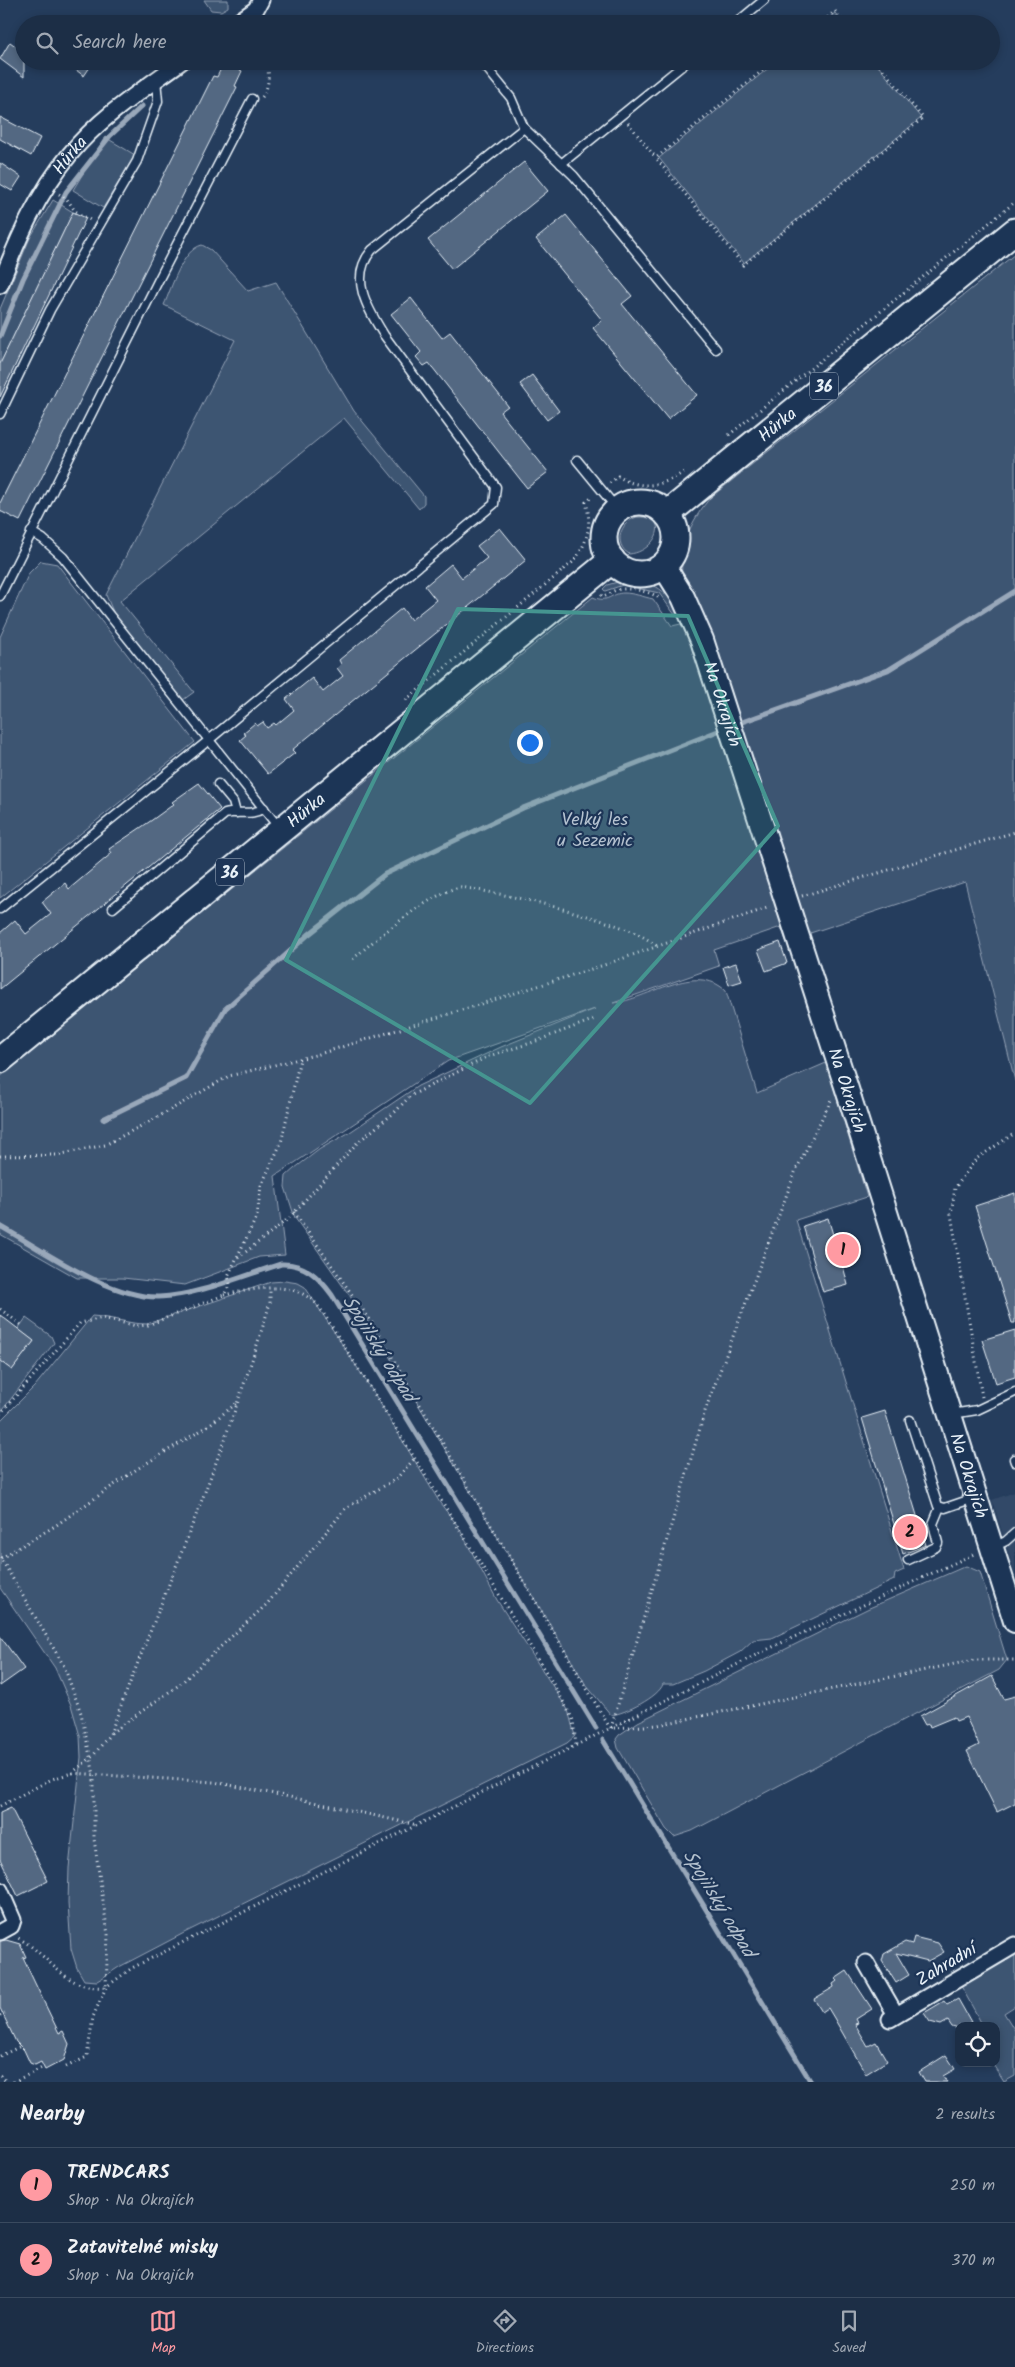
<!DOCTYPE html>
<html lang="en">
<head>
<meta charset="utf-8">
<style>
  :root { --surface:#1c2e46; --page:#293a51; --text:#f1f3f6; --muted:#a0a8b3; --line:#3a4a5f; --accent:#ff9aa2 }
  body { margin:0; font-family:Kalam,sans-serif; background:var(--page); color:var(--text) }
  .controls { position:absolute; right:15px; bottom:15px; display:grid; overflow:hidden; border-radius:10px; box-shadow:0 2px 8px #0003 }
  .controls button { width:45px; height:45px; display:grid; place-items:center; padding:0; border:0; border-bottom:1px solid var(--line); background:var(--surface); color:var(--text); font:25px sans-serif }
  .you { position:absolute; left:529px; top:742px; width:18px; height:18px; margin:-12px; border:4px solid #fff; border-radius:50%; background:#1a73e8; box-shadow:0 0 0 8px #1a73e833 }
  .badge { display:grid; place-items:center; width:32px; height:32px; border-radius:50%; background:var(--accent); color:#111; font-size:16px; font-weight:700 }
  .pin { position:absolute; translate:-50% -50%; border:2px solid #fff; box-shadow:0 1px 5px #0006 }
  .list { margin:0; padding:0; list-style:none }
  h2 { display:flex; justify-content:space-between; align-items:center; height:65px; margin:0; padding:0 20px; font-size:21px }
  h2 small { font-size:16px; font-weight:400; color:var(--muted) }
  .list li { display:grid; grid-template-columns:32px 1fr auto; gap:15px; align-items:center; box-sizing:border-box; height:75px; padding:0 20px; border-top:1px solid var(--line) }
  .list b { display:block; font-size:19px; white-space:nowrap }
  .list p { margin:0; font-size:16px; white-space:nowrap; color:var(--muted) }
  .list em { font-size:16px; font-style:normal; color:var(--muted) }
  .icon { flex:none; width:28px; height:28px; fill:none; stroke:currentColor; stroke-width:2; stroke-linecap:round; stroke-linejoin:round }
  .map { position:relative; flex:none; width:1015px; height:2082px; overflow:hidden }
  .search { position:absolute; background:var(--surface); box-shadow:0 2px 8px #0003; left:15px; right:15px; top:15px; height:55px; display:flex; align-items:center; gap:12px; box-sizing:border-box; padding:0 18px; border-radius:28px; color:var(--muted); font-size:19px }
  .sheet { height:215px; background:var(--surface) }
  nav { display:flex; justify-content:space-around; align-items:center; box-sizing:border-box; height:70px; border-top:1px solid var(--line); background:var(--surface); font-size:14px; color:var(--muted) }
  nav a { display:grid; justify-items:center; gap:2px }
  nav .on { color:var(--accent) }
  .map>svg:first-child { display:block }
</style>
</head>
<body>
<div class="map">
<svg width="1015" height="2082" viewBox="0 0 1015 2082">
  <rect width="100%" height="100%" fill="#253d5d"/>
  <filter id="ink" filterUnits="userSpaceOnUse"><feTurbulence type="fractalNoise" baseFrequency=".02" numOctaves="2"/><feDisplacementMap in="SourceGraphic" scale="10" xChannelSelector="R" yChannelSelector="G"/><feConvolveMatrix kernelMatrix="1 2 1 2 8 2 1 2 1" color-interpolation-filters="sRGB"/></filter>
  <g filter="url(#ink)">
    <path fill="#334a68" d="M1015 1492V1573L992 1500Z"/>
    <g fill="#3e5472" stroke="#93a2b5">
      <path d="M204 0H228V7L221 11 211 10Z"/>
      <path d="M835 13 844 24H822Z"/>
      <path d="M777 61H874L921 118 744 263 659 158Z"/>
      <path d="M105 137 135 155 103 208 73 190Z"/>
      <path d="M53 200 73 212 0 364V309L30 238Z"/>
      <path d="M202 245 211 250 248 291 276 282 354 411 424 496V503L419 509 344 418 120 601 194 692 183 700 114 614 106 595 235 340 164 305C172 287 182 250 202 245Z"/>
      <path d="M1015 254V1081L965 882 786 941 781 927 714 950 719 966 613 1003C648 1000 695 961 726 991L757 1093 826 1063 867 1197 796 1220 904 1570 895 1574 894 1580 772 1638 753 1640 740 1652 704 1671 673 1684H663C659 1697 624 1714 611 1715L586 1685 373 1329 295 1218 285 1187 286 1176 295 1168 320 1149 350 1132 418 1086 501 1047 595 1009 448 1061 275 1176 285 1255 259 1257 185 1285 123 1278H77L0 1234V1077L593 597C609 604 610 593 624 593 633 593 644 597 653 599L672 626 685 623C681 570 674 541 710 498Z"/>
      <path d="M637 517C673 515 656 552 629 554 613 544 620 522 637 517Z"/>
      <path d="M41 561 57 564 195 742 0 898V637L29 573Z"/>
      <path d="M621 581C654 581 663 586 680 614L675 615 659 593 623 585 605 591 603 589 607 585Z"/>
      <path d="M285 1281 298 1283 305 1287 377 1398 440 1503 458 1526 497 1600 568 1710 575 1736 567 1743 186 1932 119 1967 102 1978 97 1981 84 1980 77 1968 71 1949 68 1903 69 1868 81 1757 80 1736 71 1705 55 1668 0 1588V1421L35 1386 92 1316C111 1317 128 1324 147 1324L271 1282Z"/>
      <path d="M26 1318 51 1336 54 1343 0 1413V1361L12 1370 34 1341 18 1329Z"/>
      <path d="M966 1566 980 1572 1007 1660 999 1670 692 1831 674 1837 666 1829 618 1748 616 1739 619 1735 638 1722 867 1609Z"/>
      <path d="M1015 1954V2006L1004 2013 1015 2031V2076L1004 2082 992 2063H996V2026H983L961 1986Z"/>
    </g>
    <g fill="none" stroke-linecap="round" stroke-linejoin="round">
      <g stroke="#99a8ba" stroke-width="5">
        <path d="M0 336 23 279 66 192 110 136 142 106"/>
        <path d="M742 722 888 670 1015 591"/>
        <path d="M103 1119 186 1078 225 1009 308 935 385 874 523 808 718 731"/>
        <path d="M0 1226C43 1250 109 1298 159 1297 196 1296 245 1275 281 1264 305 1263 319 1277 332 1295L596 1728"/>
        <path d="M603 1740 811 2082"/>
      </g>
    </g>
    <g fill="#536782" stroke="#e8f1f8">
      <path d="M10 42 24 52V77L0 59Z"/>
      <path d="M64 61H94L84 76Z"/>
      <path d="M224 62 242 71 235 86 237 87 20 521 0 511V503L213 76 217 77Z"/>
      <path d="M0 117 40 138 31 156 0 139Z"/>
      <path d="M524 162 548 191 452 269 428 240Z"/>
      <path d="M0 163 21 177 12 191 0 184Z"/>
      <path d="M73 212 86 218 0 397V364Z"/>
      <path d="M566 215 632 296 622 304 697 395 668 419 593 328 602 320 536 239Z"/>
      <path d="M411 298 442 338 450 332 508 406 500 412 548 472 527 488 429 363 424 366 416 357 421 352 391 314Z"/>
      <path d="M532 375 559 411 547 420 520 384Z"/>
      <path d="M500 528 526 560 292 750 295 753 268 774 240 740 246 735 243 733 255 723 257 726 263 722 267 728 274 723 276 725 294 710 286 699 312 678 323 692 343 676 337 668 341 664 339 660 402 608 411 620 436 600 425 586 451 564 462 578 487 558 477 546Z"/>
      <path d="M199 783 220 809 0 989V933L15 920 26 934 51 914 42 902 65 883 69 889 112 853 109 849 152 820 174 804 172 802Z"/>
      <path d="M780 942 787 963 766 971 758 950Z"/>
      <path d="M736 963 742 981 729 985 723 967Z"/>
      <path d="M1015 1193V1323H1012L975 1206Z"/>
      <path d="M828 1218 834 1238 846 1235 854 1261 843 1266 848 1285 823 1292 803 1226Z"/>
      <path d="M0 1315 34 1341 12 1370 0 1361Z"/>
      <path d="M1015 1330V1377L996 1383 982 1340Z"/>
      <path d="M885 1411 926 1545 903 1554 862 1418Z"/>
      <path d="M0 1636 24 1669 0 1686Z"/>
      <path d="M992 1676 1004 1699 1015 1696V1803L997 1812 967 1751 979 1745 966 1717 956 1721 954 1717 930 1727 929 1724 925 1725 920 1716Z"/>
      <path d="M11 1808 48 1881 18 1896 0 1859V1813Z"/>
      <path d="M914 1937 938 1943 944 1952 928 1961 896 1953 909 1975 896 1983 882 1961 884 1954 905 1942 912 1944Z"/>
      <path d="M6 1940 20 1944 26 1957 23 1958 43 2000 59 2033 63 2031 69 2044 64 2060 45 2070 41 2062 35 2065 30 2063 24 2050 16 2042 0 2008V1941Z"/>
      <path d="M847 1971 872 2009 856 2019 858 2023 855 2024 868 2046 876 2042 887 2061 866 2074 834 2018 828 2008 822 2012 814 1999 834 1987 833 1984 837 1981 835 1979Z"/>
      <path d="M958 1999 971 2022 964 2026H959V2029L952 2027 948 2021 941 2025 930 2022 924 2013 944 2001 947 2005Z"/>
      <path d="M946 2055 955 2069 943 2076 947 2082H925L919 2072Z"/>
    </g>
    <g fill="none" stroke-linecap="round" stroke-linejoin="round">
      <g stroke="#e8f1f8" stroke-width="11">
        <g id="lane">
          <path d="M735 24 764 0"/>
          <path d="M481 61 511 98 524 128 574 176 716 349"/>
          <path d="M561 164 688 61"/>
          <path d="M0 414 50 310 137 161 158 101 156 80"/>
          <path d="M577 460 618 510"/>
          <path d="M31 532 43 539 63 557 280 829"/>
          <path d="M0 596 158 281 252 99"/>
          <path d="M218 784 233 802 236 813"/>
          <path d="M113 908 225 814C239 810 250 817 264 808"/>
          <path d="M0 909 209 740 494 504 496 487 384 335C368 309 348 278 372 250L524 128"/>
          <path d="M952 1414 977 1410 1015 1392"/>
          <path d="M910 1420 938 1506 945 1508 974 1498"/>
          <path d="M1014 1459 1015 1462"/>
          <path d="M994 1547 1006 1541 1015 1533"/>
          <path d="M908 1560 936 1547 938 1543 933 1524 940 1507"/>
        </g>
      </g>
      <g stroke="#e8f1f8" stroke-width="19">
        <g id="street">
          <path d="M235 24 256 9 261 0"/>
          <path id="s1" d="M0 285C18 238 38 193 70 154 101 116 144 89 182 61"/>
          <path d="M0 1890 13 1920 11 1926 0 1932"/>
          <path d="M866 1963 896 2015"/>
          <path d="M890 2019 1015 1945"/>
        </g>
      </g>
      <g stroke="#e8f1f8" stroke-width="26">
        <g id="secondary">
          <path id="s2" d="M663 565 683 597 702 640 846 1086 1015 1621"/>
        </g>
      </g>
      <g stroke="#e8f1f8" stroke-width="29">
        <g id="primary">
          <circle cx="640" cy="538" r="36"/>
          <path id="s3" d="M667 514 1015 231"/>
          <path id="s4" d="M0 1060 612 560"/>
        </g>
      </g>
      <g stroke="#e8f1f8" stroke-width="3" stroke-dasharray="1 4" stroke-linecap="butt">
        <path d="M820 24 835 11 846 24"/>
        <path d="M774 61 656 158 743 265 923 118 876 61"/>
        <path d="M262 97C270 86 269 74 267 61"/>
        <path d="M628 123 656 158"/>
        <path d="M59 194 67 199 75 211 90 220"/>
        <path d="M729 435 1015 202"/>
        <path d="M610 483 618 476C640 491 665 486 685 471"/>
        <path d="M601 595 603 597C608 595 612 591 617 590 628 587 652 591 660 599"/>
        <path d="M406 700 573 562C588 543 592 525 586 502L593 496"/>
        <path d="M802 896 1015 832"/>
        <path d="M353 959C374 940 435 890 461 887 508 895 553 905 597 919 619 926 639 932 657 946"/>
        <path d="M0 1156 57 1155 105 1145 158 1117 229 1076 319 1054 465 1009 604 965 770 907"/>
        <path d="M294 1212 372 1323 610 1728"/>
        <path d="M238 1258 288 1219 358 1142 395 1112 410 1096 489 1056 531 1043 595 1019"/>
        <path d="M224 1295C249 1290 285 1281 308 1297 314 1300 318 1306 322 1311L468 1543 558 1692 573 1720 576 1745"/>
        <path d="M0 1309 23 1326"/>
        <path d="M982 1397 951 1214 955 1188 976 1159 1015 1133"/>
        <path d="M0 1414 80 1323 103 1318 136 1326 148 1325 224 1295 230 1284 228 1276 257 1216 261 1186 281 1143 300 1059"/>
        <path d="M0 1557 64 1666 81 1713 94 1775V1839L108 1935 106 1987C62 1990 52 1956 18 1938"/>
        <path d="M1 1558 55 1526 137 1469 205 1428 237 1403"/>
        <path d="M611 1728 706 1408 796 1170 831 1100"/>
        <path d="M614 1728 658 1725 974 1660H1015"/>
        <path d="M111 1733 179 1685 267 1604 346 1508 396 1479 415 1458"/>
        <path d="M72 1773 93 1756 110 1734C165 1591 226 1450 270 1303V1289"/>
        <path d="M0 1806 52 1779 72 1773 214 1782 295 1798 417 1825"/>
        <path d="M0 2016 5 2014"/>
        <path d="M0 2056 21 2046"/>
        <path d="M66 2067 87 2057 93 2017 106 1987 132 1968 764 1651 976 1553"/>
        <path d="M0 2076 7 2082"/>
        <path d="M13 2082 42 2068"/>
      </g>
      <use href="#lane" stroke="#1d3557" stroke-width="8"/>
      <use href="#street" stroke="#1d3557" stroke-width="15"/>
      <use href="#secondary" stroke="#1d3557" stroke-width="22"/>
      <use href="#primary" stroke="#1d3557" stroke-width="25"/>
    </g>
  </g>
  <path fill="#459590" fill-opacity="0.2" stroke="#459590" stroke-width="4" stroke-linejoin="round" d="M458 609 688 616 778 826 530 1103 286 960Z"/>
  <g text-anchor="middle" stroke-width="4.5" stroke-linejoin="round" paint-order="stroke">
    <g fill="#1d3557" stroke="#abb9c8" stroke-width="1">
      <rect x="810" y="372.5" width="28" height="27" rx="4"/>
      <rect x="216" y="858.5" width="28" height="27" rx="4"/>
    </g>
    <g font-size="16" font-weight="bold" fill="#e8f1f8">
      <text x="824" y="392">36</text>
      <text x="230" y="878">36</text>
    </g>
    <g font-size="18" fill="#e8f1f8" stroke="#1d3557">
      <text dy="6" stroke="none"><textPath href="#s1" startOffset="148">Hůrka</textPath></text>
      <text dy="6" stroke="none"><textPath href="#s3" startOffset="142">Hůrka</textPath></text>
      <text dy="6" stroke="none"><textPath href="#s2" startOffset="152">Na Okrajích</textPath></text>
      <text dy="6" stroke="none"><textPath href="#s4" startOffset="395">Hůrka</textPath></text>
      <text dy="6" stroke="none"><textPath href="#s2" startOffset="558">Na Okrajích</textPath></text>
      <text dy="6" stroke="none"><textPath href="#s2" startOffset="962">Na Okrajích</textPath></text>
      <text transform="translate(946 1964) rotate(-31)" y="6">Zahradní</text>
    </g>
    <g font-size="18" fill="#b5c2d0" stroke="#1d3557">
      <text x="595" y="825">Velký les<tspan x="595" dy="21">u Sezemic</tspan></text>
    </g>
    <g font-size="19" font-style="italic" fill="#b4c1ce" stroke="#1d3557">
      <text transform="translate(380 1348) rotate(58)" y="7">Spojilský odpad</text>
      <text transform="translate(720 1903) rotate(59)" y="7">Spojilský odpad</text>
    </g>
  </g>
</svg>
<div class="controls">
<button><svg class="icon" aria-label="locate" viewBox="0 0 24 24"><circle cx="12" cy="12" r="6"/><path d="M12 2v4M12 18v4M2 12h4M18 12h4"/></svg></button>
</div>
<div class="you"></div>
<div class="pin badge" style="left:843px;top:1250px">1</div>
<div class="pin badge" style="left:910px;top:1532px">2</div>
<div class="search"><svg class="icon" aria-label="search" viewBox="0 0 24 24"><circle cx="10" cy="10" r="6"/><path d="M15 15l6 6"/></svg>Search here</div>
</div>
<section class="sheet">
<h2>Nearby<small>2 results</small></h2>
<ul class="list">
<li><span class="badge">1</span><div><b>TRENDCARS</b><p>Shop · Na Okrajích</p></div><em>250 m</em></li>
<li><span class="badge">2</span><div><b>Zatavitelné misky</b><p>Shop · Na Okrajích</p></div><em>370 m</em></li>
</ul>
</section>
<nav>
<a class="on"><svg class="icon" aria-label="map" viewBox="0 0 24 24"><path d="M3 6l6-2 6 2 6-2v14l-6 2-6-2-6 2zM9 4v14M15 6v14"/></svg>Map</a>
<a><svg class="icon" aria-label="directions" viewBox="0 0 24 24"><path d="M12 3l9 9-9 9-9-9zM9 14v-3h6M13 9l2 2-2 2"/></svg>Directions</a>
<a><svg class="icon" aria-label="saved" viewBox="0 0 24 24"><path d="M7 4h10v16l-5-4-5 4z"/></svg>Saved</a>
</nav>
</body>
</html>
